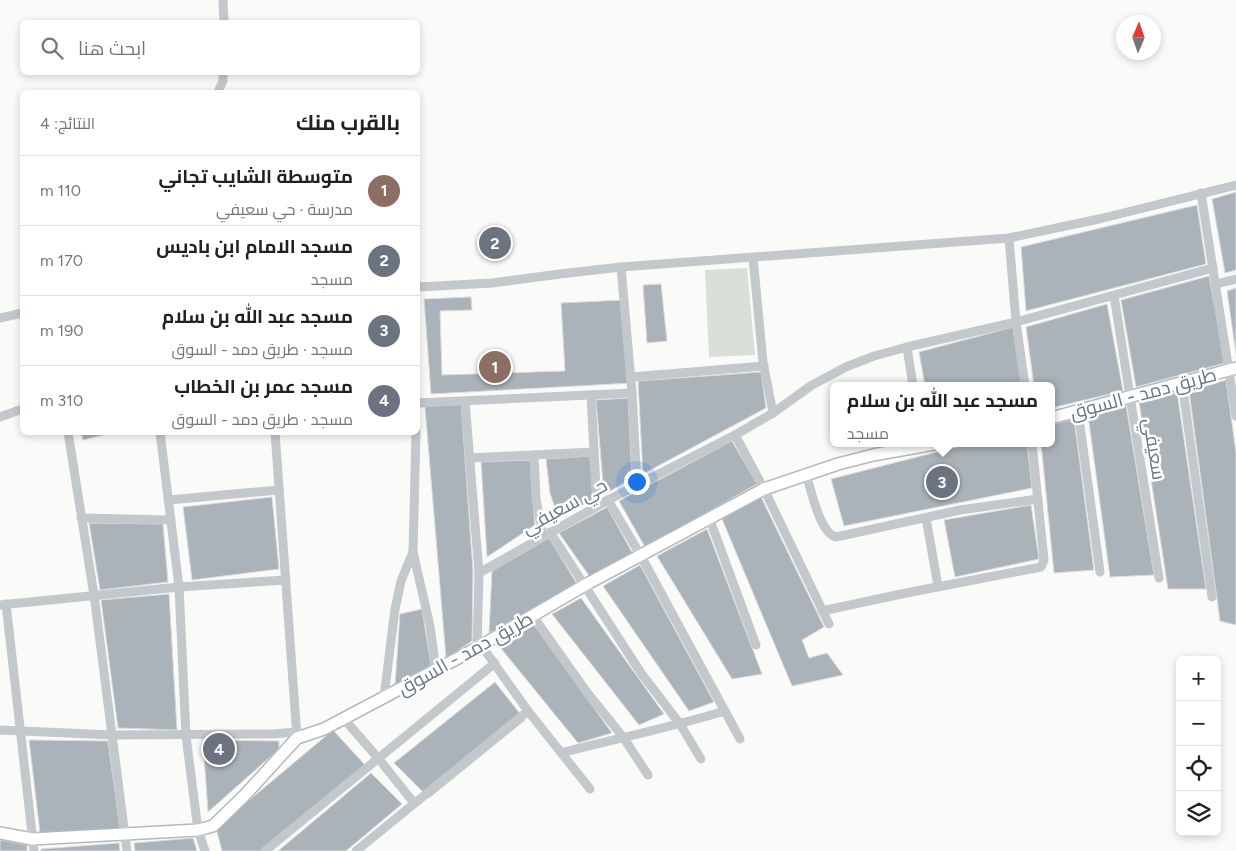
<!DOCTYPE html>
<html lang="ar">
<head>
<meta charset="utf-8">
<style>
  :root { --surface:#fff; --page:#f2f2f2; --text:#202124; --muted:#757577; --line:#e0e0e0; --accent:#e4572e }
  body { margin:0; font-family:Figtree,Cairo,sans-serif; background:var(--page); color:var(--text); direction:rtl }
  .controls { position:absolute; right:15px; bottom:15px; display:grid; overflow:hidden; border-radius:8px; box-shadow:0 2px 8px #0003 }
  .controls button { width:45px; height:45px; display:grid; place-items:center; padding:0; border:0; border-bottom:1px solid var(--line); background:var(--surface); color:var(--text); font:25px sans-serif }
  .compass { position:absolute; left:1116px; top:15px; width:45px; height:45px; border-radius:50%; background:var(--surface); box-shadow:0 2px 8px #0003; rotate:2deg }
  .you { position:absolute; left:636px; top:481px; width:18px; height:18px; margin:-12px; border:4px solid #fff; border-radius:50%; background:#1a73e8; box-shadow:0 0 0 8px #1a73e833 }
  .badge { display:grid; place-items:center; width:32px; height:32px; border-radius:50%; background:var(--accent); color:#fff; font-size:16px; font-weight:700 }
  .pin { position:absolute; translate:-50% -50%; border:2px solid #fff; box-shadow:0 1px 5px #0006 }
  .popup { position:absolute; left:830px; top:382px; width:225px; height:65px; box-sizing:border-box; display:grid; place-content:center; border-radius:8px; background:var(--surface); filter:drop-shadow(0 1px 4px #0005); font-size:16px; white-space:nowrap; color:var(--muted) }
  .popup b { font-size:19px; color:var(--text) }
  .popup::after { content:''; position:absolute; left:50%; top:100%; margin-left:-10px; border:10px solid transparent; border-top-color:var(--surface) }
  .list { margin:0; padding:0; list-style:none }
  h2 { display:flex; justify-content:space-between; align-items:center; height:65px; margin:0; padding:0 20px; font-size:21px }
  h2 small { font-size:16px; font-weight:400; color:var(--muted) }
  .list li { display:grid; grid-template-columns:32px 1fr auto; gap:15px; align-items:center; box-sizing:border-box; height:70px; padding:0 20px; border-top:1px solid var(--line) }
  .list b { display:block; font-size:19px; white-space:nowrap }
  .list p { margin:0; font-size:16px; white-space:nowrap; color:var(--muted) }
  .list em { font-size:16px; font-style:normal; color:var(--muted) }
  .icon { flex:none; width:28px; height:28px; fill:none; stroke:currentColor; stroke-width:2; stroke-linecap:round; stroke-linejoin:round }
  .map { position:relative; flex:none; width:1236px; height:851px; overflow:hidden; direction:ltr }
  .search { position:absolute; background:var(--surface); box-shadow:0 2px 8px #0003; left:20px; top:20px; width:400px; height:55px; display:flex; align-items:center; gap:12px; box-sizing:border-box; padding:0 18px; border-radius:8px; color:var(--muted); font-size:19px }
  .panel { position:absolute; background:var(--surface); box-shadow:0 2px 8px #0003; left:20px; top:90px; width:400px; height:345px; border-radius:8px; direction:rtl }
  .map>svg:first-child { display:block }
</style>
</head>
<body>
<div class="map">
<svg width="1236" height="851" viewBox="0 0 1236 851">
  <rect width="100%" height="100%" fill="#fafaf8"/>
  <path fill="#dadfd7" d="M747 268 755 355 709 357 705 270Z"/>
  <g fill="#aab3b9" stroke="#dcdcda">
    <path d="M1236 192V270L1225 273 1212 199Z"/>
    <path d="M1197 205 1206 264 1026 311 1021 247Z"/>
    <path d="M1209 276 1225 363 1136 387 1121 300Z"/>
    <path d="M661 284 667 341 647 343 643 285Z"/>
    <path d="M1236 288V354L1227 291Z"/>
    <path d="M471 297 472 310 440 311 442 375 565 371 561 303 624 300 632 383 431 394 424 299Z"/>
    <path d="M1107 304 1123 391 1051 408V386H1034L1026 327Z"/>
    <path d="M1013 327 1022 386H925L919 352Z"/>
    <path d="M761 372 766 408 643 474 638 381Z"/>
    <path d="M1226 380 1236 452V625L1220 621 1189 391Z"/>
    <path d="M1177 392 1206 589H1168L1139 402Z"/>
    <path d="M628 398 632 478 604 495 596 400Z"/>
    <path d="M461 401 473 572 472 641 446 658 425 407Z"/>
    <path d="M1126 405 1154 575 1110 577 1088 415Z"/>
    <path d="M1074 419 1094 570 1054 573 1041 443H1051V425Z"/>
    <path d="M81 432H116L83 440Z"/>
    <path d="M732 441 757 484 645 547 619 501Z"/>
    <path d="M972 443H1027L1032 488 844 526 831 479Z"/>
    <path d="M590 456 593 500 558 517 550 493 546 459Z"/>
    <path d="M530 460 535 525 487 557 481 462Z"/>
    <path d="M272 497 279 569 192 580 183 507Z"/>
    <path d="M761 497 824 627 802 640 809 658 827 653 843 675 792 686 722 519Z"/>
    <path d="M1031 505 1039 559 955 577 944 520Z"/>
    <path d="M607 507 633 554 590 577 559 533Z"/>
    <path d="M89 523 163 524 168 582 100 590Z"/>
    <path d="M707 529 762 674 732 679 657 556Z"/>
    <path d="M549 538 577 584 489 633 492 571Z"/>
    <path d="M640 565 714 702 689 711 603 586Z"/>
    <path d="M169 594 177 730 118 728 101 600Z"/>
    <path d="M581 598 664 714 639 725 552 614Z"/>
    <path d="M422 609 431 665 395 685 400 614Z"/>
    <path d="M534 625 612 733 578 743 499 646Z"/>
    <path d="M495 682 525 720 429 798 394 763Z"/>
    <path d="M333 730 365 765 261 851H222L216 828Z"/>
    <path d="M29 740 108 741 120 829 40 833Z"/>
    <path d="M203 740 279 741V749L208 812Z"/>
    <path d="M371 773 402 804 346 851H278Z"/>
    <path d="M193 838 197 851H135L134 843Z"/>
    <path d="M0 840 27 845V851H0Z"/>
    <path d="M119 843 120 851H41V849Z"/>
  </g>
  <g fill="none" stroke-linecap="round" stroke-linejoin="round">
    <g stroke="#b3babf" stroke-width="14">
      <g id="secondary">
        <path d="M1051 418 1236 368"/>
        <path d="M0 833 32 839 198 830 213 826 244 796 297 738 324 729 477 648 585 585 764 489 838 464 873 455 940 443"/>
      </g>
    </g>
    <g stroke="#c3c8cc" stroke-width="9">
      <path d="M223 0 224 22"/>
      <path d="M218 92 223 81V72"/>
      <path d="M1201 193 1236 416"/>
      <path d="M1009 238 1016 322 1025 386"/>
      <path d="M753 258 763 362 773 413"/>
      <path d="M621 267 632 393 637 486"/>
      <path d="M1216 284 1236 279"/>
      <path d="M418 287 492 283 560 274 621 267 1009 238 1099 219 1236 185"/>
      <path d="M1114 296 1159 578"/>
      <path d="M0 318 22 313"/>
      <path d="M907 347 913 386"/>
      <path d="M631 377 764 366"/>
      <path d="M1182 383 1212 597"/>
      <path d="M591 395 597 506"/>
      <path d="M465 401 479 573 477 648"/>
      <path d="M418 403 632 393"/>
      <path d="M1078 411 1100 572"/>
      <path d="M0 417 22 409"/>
      <path d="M68 432 94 595 127 851"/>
      <path d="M160 432 179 587 186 736 198 830 205 851"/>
      <path d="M275 432 297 738"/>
      <path d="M416 432 413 552 430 626 436 670"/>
      <path d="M735 435 764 489 829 624"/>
      <path d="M534 455 536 499 543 536"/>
      <path d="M470 458 593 452"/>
      <path d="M806 475C812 491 819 532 836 537L960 510 1038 499"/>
      <path d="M168 500 279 490"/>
      <path d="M608 500 641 556 740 739"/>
      <path d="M81 518 171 520"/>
      <path d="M926 518 938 586"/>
      <path d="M710 520 756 645"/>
      <path d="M550 532 641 673 680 724 701 759"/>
      <path d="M479 573 608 500 735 435 773 413 812 385 846 367 874 356 907 347 1016 322 1213 268"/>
      <path d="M6 604 34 851"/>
      <path d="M0 605 179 587 286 580"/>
      <path d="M822 611 906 593 1041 567 1044 560 1032 443"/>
      <path d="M533 616 586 691 623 737 648 775"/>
      <path d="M481 645 528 711 590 789"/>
      <path d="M384 697 395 609 401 581 413 552"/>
      <path d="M344 719 378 758 414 803"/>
      <path d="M0 730 112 735 272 734 297 732"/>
      <path d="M561 753C616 739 671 727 725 711"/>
      <path d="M265 851 495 663"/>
      <path d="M356 851 528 711"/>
    </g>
    <use href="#secondary" stroke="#fff" stroke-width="11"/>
  </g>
  <g text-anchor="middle" stroke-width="5" stroke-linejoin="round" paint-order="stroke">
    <g font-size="19" fill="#657683" stroke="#fff">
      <text transform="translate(1143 393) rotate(-15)" y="7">طريق دمد - السوق</text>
      <text transform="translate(1155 449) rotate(81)" y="7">سعيفي</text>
      <text transform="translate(564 506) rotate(-29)" y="7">حي سعيفي</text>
      <text transform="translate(465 653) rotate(-29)" y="7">طريق دمد - السوق</text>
    </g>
  </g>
</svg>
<div class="controls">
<button>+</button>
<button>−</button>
<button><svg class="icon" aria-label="locate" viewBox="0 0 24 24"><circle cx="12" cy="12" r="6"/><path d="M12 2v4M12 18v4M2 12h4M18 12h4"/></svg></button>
<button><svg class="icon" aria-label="layers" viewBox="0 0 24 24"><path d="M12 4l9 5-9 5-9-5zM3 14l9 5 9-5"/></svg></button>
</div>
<svg class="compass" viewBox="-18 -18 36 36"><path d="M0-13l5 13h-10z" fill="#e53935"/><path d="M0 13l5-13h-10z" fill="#757577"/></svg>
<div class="you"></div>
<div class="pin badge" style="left:495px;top:367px;background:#8d6e63">1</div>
<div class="pin badge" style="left:495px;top:243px;background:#6b7280">2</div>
<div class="pin badge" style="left:942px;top:482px;background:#6b7280">3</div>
<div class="popup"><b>مسجد عبد الله بن سلام</b>مسجد</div>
<div class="pin badge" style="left:219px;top:749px;background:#6b7280">4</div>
<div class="search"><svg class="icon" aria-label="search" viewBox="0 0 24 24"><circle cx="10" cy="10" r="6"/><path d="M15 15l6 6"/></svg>ابحث هنا</div>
<section class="panel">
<h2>بالقرب منك<small>النتائج: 4</small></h2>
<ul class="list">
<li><span class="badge" style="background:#8d6e63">1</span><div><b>متوسطة الشايب تجاني</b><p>مدرسة · حي سعيفي</p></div><em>110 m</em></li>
<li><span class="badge" style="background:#6b7280">2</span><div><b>مسجد الامام ابن باديس</b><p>مسجد</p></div><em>170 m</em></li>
<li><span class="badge" style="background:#6b7280">3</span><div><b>مسجد عبد الله بن سلام</b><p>مسجد · طريق دمد - السوق</p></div><em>190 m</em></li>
<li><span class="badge" style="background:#6b7280">4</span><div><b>مسجد عمر بن الخطاب</b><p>مسجد · طريق دمد - السوق</p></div><em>310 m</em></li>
</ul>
</section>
</div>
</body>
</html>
